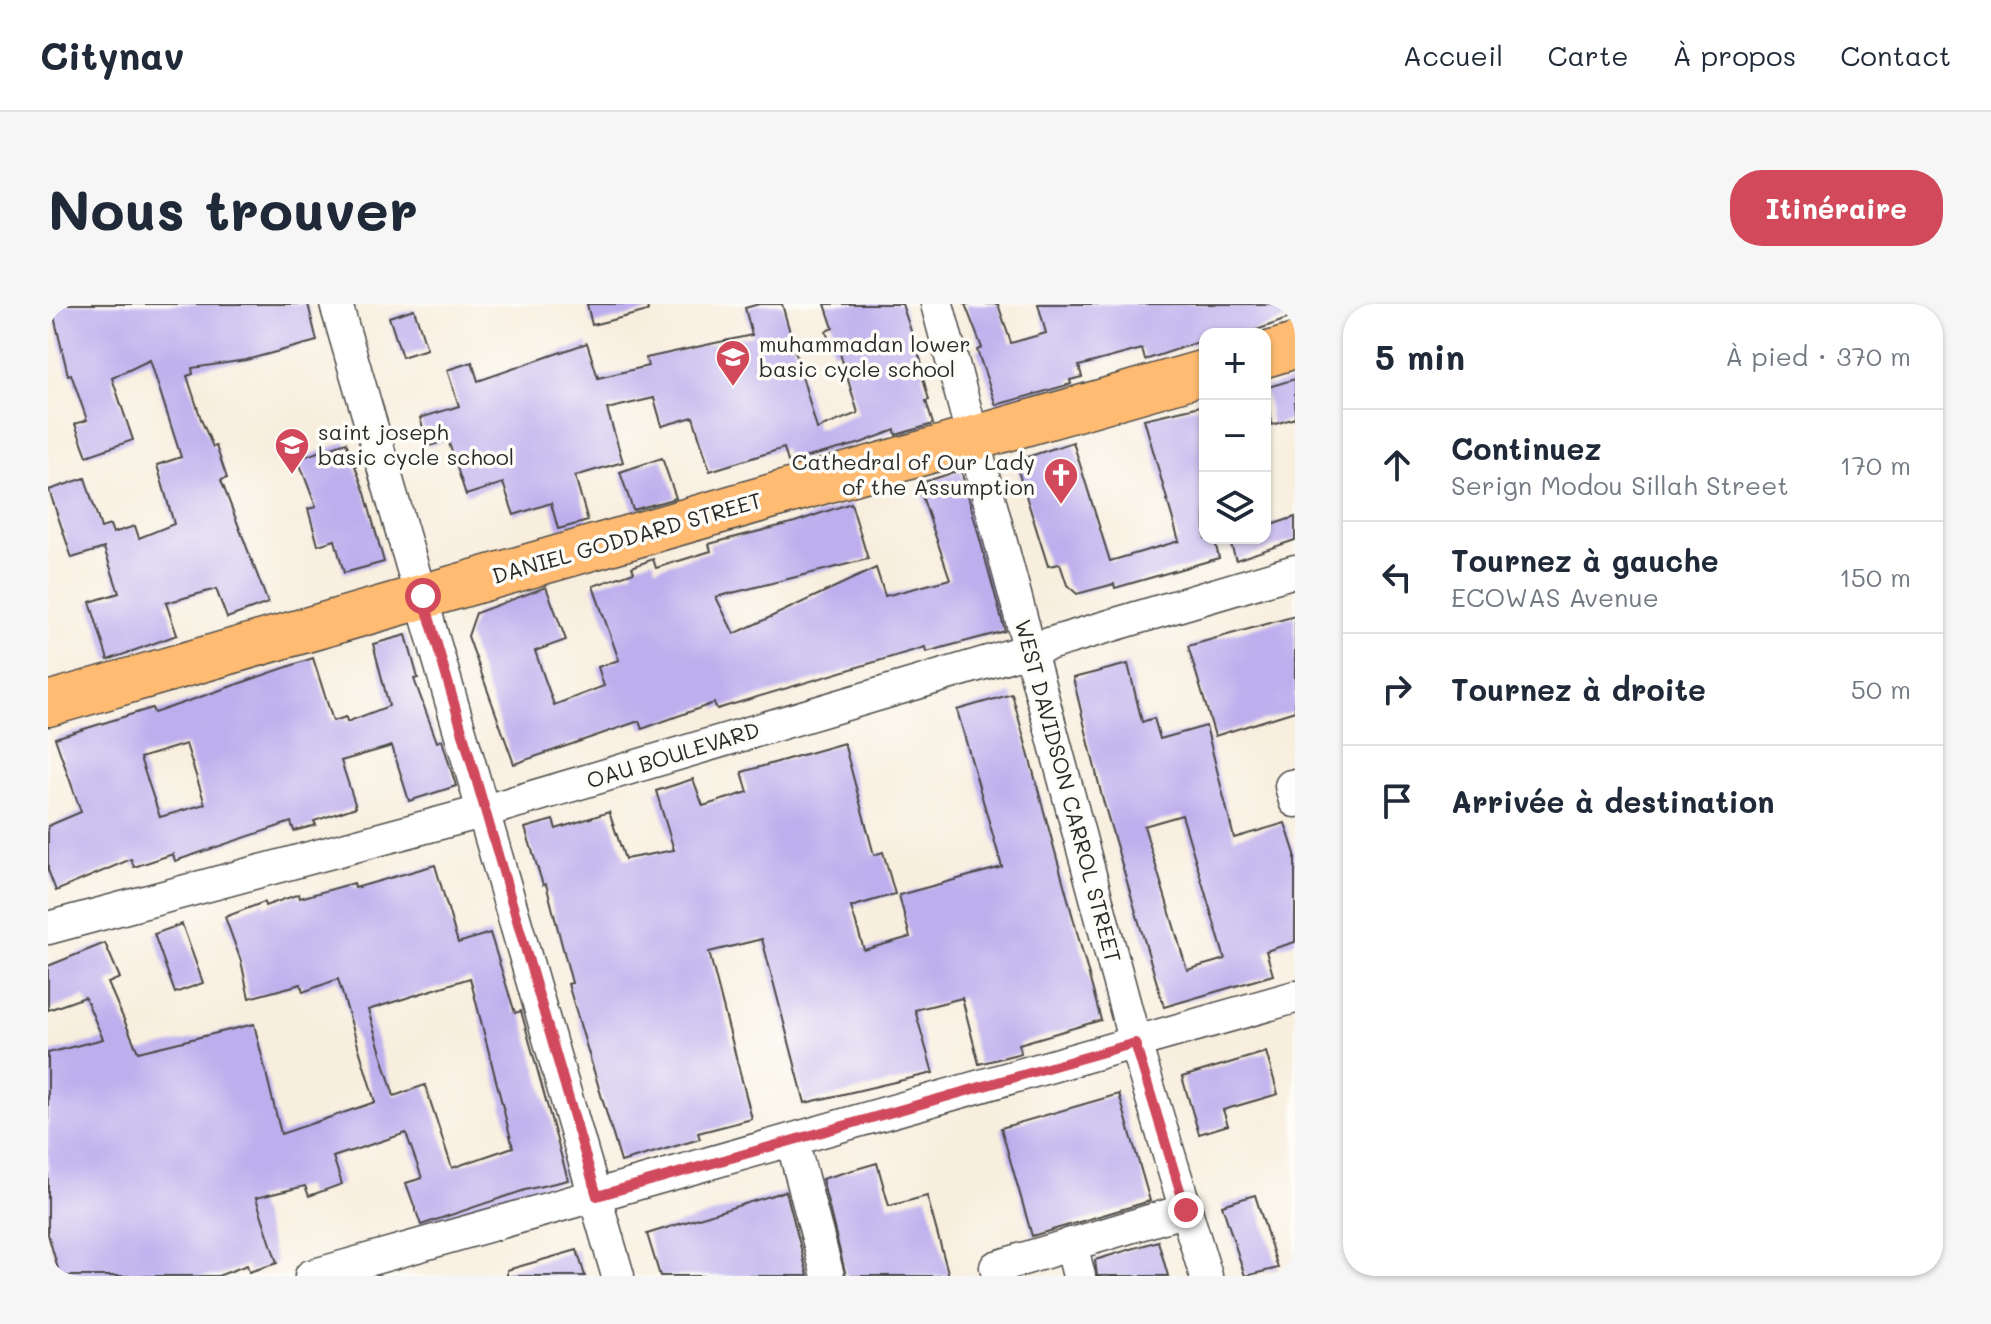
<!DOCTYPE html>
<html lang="fr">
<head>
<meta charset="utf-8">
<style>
  :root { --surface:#fff; --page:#f6f6f7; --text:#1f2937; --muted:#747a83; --line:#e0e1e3; --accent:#d1495b }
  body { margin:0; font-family:Mali,sans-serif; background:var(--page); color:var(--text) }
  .controls { position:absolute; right:24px; top:24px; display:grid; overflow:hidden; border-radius:16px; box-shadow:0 2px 6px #0004 }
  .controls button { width:72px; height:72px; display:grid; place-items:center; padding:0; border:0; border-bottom:2px solid var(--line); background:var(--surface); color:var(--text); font:40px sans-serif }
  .stop { position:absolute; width:24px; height:24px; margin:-18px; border:6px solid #d1495b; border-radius:50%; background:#fff }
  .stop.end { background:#d1495b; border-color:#fff; box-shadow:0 2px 8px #0008 }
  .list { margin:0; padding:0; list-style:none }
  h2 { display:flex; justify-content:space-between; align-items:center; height:104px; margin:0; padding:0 32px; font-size:34px }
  h2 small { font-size:26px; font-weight:400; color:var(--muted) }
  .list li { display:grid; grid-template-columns:52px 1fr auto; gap:24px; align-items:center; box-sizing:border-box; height:112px; padding:0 32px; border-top:2px solid var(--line) }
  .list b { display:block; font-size:30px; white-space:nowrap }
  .list p { margin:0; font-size:26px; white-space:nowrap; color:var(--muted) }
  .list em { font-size:26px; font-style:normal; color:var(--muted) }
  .icon { flex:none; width:44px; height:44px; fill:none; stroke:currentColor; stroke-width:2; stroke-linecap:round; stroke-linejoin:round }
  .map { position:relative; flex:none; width:1247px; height:972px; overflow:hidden; border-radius:32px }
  header { display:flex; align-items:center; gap:48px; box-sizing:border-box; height:112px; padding:0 40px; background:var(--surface); border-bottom:2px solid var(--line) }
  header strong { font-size:38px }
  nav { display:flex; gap:44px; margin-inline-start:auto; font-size:28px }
  .intro { display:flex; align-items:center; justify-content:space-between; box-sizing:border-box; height:192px; padding:0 48px }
  h1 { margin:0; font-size:56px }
  .button { padding:20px 36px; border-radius:32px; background:var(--accent); color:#fff; font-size:28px; font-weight:700 }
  main { display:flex; gap:48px; padding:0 48px }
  aside { flex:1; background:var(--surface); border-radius:32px; box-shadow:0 2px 6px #0004 }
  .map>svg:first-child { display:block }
</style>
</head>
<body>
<header>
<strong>Citynav</strong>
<nav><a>Accueil</a><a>Carte</a><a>À propos</a><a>Contact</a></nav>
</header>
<div class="intro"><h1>Nous trouver</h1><a class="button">Itinéraire</a></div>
<main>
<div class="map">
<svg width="1247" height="972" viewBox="0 0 1247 972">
  <rect width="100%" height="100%" fill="#fdfcf7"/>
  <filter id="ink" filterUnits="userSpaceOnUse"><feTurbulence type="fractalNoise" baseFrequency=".0125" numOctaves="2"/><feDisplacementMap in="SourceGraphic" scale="16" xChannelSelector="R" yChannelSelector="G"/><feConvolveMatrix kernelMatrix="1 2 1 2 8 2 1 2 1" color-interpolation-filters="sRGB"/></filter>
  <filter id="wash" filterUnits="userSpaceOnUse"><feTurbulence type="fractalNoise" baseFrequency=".006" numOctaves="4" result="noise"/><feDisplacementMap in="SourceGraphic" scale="32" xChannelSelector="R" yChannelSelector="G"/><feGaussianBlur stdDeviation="1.8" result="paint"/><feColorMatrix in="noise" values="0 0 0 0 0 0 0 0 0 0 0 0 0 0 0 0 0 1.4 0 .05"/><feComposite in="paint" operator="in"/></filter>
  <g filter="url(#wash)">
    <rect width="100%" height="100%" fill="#f8eede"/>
    <g id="blocks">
      <g fill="#bdafed" fill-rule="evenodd">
        <path d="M3 0H260L269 37 198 56 144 64 145 70 139 72 154 118 165 143 168 142 179 174 173 176 220 299 179 314 168 285 118 299 129 331 60 356 42 298 71 289 56 244 24 254 1 186 37 174 53 224 62 221 65 229 87 222 91 234 126 220 109 161 133 153 102 56 64 74 85 136 39 152 27 120 39 116 23 70 20 71Z"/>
        <path d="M539 0H599L600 7 544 21Z"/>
        <path d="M711 0H734L769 125 810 109 791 46 785 48 778 27 785 24 777 0H854L877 69 874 70 881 96 878 97 885 120 848 131 847 126 810 140 740 158 736 144 662 167 645 113 614 122 606 94 559 105 575 158 527 172 540 217 510 225 503 199 466 211 455 179 418 191 400 136 381 142 372 114 411 102 399 66 424 58 430 77 539 39 550 74 600 62 598 54 704 31 697 4Z"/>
        <path d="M917 0H950L963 39 998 29 990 0H1247V12L1198 30H1157V36L1097 56 1094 45 1031 62 1034 73 1022 76 1023 80 948 101 929 46 934 44Z"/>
        <path d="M366 5 379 45 354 53 341 13Z"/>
        <path d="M1247 75V114L1224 121 1217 84Z"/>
        <path d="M1157 101V234H1166L1171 254 1067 284 1066 280 1029 290 1019 281 1012 260 1000 262 967 157 1025 138 1062 257 1131 237 1096 115Z"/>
        <path d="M298 138 317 189 336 258 296 269 287 236 270 241 260 205 268 203 250 155Z"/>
        <path d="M614 154 628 194 585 206 572 168Z"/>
        <path d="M913 166 957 327 878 348 877 343 669 405 666 399 594 425 591 417 466 460 420 332 428 309 498 283 518 336 487 347 506 401 556 382 550 363 571 356 545 282 586 268 584 263 605 255 608 264 663 247 661 240 747 218 803 199 820 255 668 293 686 330 828 264 837 292 902 275 870 180Z"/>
        <path d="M1247 213V236L1188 256 1181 234H1217V223Z"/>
        <path d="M1247 312V407L1167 432 1140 342Z"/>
        <path d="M358 331 370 374 366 375 389 438 394 436 408 482 361 497 344 442 293 457 308 503 266 517 268 521 246 527 243 518 127 557 125 550 86 563 83 555 8 587 0 566V522L33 508 7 434 104 404 106 409 265 354 285 417 298 413 299 418 341 402 325 340ZM138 440 157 500 112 513 92 454Z"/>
        <path d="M1080 360 1094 418 1106 414 1112 435 1158 422 1186 534 1237 519 1247 550V638L1218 647 1225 671 1116 703 1054 493 1025 374ZM1134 511 1177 655 1139 666 1096 522Z"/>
        <path d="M964 390 1053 716 971 740 973 749 931 760 914 694 867 706 885 769 757 799 714 635 661 648 704 815 650 829 652 835 573 858 520 680 524 679 498 580 495 581 477 524 505 516 508 525 561 508 577 555 626 546 608 487 645 475 655 502 700 488 694 468 796 439 826 551 835 548 847 590 803 603 816 646 862 633 851 591 954 563 909 406Z"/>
        <path d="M387 561 410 639 442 629 467 709 473 707 520 876 477 886 373 921 358 879 374 874 358 829 285 853 294 880 261 892 257 882 208 894 229 959 201 968 199 961 170 972H12L0 930V749L55 735 37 693 0 706V662L57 639 72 674 60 679 90 748 206 720 233 830 327 798 290 675 255 688 253 680 201 694 193 657 177 613 216 598 217 602 251 590 252 594 306 579 307 584ZM422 674 465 843 404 864 377 781 346 792 320 706Z"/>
        <path d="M134 620 155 679 127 689 106 630Z"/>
        <path d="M1218 748 1230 790 1175 806 1180 821 1151 830 1134 773Z"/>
        <path d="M1071 790 1102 897 984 932 953 824Z"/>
        <path d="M829 859 841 902 879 892 901 972H798L774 875Z"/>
        <path d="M738 887 760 972H612L599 930Z"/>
        <path d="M1207 891 1230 964 1197 972 1174 901Z"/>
        <path d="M1110 937 1120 972H1049L1047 956Z"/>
        <path d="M529 946 537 972H459V966Z"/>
      </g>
    </g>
  </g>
  <g filter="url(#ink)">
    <use href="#blocks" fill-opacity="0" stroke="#4a4846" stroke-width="2"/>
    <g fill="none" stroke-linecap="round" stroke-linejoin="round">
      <g stroke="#4a4846" stroke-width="35">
        <g id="minor">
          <path d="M288 0 570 972"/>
          <path d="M889 0 1087 739 1158 972"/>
          <path d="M1243 482 1247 497"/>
          <path d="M0 624 437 507 1247 267"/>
          <path d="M744 836 780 972"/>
          <path d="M1023 940 1031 972"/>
          <path d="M263 972 1247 693"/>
          <path d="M950 972 948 963 1138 906"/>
        </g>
      </g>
      <g stroke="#4a4846" stroke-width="47">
        <g id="highway">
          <path d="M1217 51 1247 42"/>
          <path d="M0 400 1157 68"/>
        </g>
      </g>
      <use href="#minor" stroke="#fff" stroke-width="32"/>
      <use href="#highway" stroke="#ffbb71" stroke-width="44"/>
    </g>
  </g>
  <g fill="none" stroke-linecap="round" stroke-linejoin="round" filter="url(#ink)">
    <path stroke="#d1495b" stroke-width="10" d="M375 292 549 892 1087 739 1138 906"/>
  </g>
  <defs>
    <g id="school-pin" transform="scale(1.8)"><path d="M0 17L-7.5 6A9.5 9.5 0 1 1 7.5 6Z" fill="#d1495b" stroke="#fdfcf7"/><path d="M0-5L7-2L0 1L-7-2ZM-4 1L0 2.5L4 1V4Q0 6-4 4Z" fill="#fff"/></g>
    <g id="church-pin" transform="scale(1.8)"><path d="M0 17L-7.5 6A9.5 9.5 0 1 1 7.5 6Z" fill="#d1495b" stroke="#fdfcf7"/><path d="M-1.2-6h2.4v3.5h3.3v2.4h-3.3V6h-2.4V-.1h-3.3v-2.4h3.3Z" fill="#fff"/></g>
  </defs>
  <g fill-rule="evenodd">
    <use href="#school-pin" x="685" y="53"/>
    <use href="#school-pin" x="244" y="141"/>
    <use href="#church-pin" x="1013" y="171"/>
  </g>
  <g text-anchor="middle" stroke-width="7" stroke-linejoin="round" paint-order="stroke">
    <g font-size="22" fill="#2b2b2b" stroke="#fdfcf7" text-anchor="start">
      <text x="711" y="48">muhammadan lower<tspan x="711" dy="25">basic cycle school</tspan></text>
      <text x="270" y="136">saint joseph<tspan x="270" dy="25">basic cycle school</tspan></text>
      <text x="987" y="166" text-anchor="end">Cathedral of Our Lady<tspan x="987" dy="25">of the Assumption</tspan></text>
    </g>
    <g font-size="22" fill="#2b2b2b" stroke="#fdfcf7">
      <text transform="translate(579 234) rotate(-16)" y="8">DANIEL GODDARD STREET</text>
      <text transform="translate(625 451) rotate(-17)" y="8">OAU BOULEVARD</text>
      <text transform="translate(1020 487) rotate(75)" y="8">WEST DAVIDSON CARROL STREET</text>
    </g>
  </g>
</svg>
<div class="controls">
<button>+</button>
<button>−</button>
<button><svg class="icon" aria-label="layers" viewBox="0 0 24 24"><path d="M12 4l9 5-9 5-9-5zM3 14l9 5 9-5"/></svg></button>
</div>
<div class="stop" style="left:375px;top:292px"></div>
<div class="stop end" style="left:1138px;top:906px"></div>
</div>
<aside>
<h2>5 min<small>À pied · 370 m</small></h2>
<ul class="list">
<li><svg class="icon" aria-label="ahead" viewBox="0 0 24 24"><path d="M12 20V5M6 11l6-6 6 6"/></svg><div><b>Continuez</b><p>Serign Modou Sillah Street</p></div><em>170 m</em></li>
<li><svg class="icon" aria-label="left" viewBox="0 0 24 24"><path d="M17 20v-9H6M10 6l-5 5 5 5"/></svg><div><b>Tournez à gauche</b><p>ECOWAS Avenue</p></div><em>150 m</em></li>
<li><svg class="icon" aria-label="right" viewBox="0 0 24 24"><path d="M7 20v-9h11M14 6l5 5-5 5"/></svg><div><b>Tournez à droite</b></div><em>50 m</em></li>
<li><svg class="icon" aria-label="arrive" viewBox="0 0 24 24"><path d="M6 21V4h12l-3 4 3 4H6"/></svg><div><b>Arrivée à destination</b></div></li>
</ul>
</aside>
</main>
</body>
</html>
